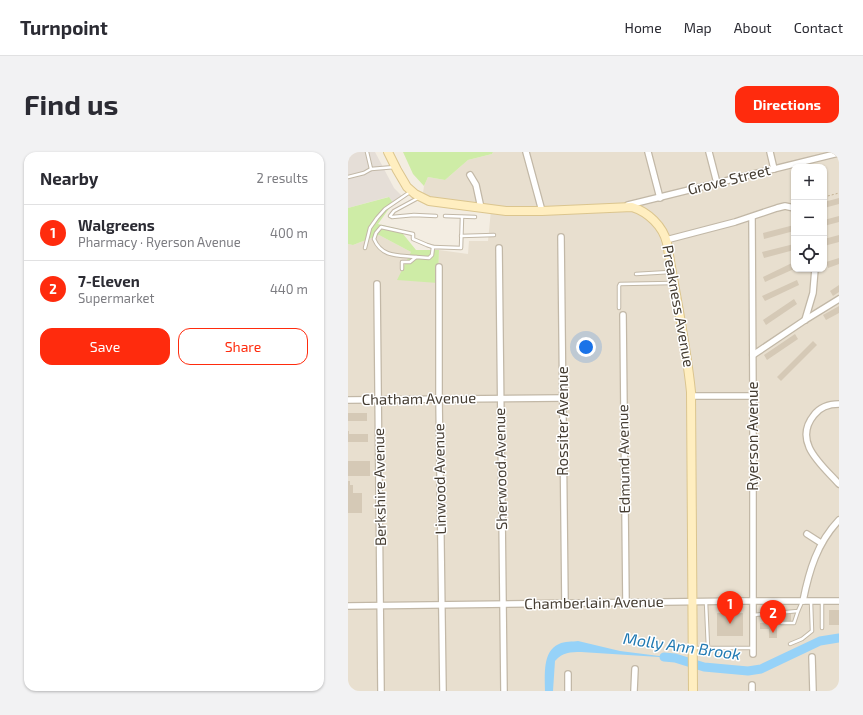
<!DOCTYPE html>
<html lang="en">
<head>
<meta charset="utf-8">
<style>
  :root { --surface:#fff; --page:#f2f2f3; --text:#2b2b33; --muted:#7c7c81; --line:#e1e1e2; --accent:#ff2b0d }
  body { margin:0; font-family:"Exo 2",sans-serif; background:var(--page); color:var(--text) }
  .controls { position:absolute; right:12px; top:12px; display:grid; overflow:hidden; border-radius:8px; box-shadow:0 1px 3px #0004 }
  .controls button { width:36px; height:36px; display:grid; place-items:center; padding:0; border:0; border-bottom:1px solid var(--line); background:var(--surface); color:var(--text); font:20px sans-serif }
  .you { position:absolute; left:238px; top:195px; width:14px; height:14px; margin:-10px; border:3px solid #fff; border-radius:50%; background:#1a73e8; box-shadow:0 0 0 6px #1a73e833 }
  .badge { display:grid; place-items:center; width:26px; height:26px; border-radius:50%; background:var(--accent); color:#fff; font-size:13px; font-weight:700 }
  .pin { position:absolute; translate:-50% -33px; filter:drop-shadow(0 1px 2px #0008) }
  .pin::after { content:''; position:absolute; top:21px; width:14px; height:12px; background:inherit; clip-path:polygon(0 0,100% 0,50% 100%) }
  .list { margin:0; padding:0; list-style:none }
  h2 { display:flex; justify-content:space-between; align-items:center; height:52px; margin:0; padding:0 16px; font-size:17px }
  h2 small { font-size:13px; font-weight:400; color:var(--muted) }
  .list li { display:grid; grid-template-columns:26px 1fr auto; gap:12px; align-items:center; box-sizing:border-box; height:56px; padding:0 16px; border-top:1px solid var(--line) }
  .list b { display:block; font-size:15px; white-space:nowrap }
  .list p { margin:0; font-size:13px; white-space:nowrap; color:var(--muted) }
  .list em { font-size:13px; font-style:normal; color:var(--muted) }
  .actions { display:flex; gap:8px; padding:12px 16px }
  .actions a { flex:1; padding:9px 0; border:1px solid var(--accent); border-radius:12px; text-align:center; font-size:14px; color:var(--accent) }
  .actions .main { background:var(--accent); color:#fff }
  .icon { flex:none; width:22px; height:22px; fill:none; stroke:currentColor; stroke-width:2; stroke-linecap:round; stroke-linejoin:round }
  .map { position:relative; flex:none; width:491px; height:539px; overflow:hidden; border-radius:12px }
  header { display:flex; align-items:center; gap:24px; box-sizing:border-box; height:56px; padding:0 20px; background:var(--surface); border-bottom:1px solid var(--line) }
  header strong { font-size:19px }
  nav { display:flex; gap:22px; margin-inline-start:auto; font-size:14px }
  .intro { display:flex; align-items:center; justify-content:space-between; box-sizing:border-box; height:96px; padding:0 24px }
  h1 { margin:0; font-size:28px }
  .button { padding:10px 18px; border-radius:12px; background:var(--accent); color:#fff; font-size:14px; font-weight:700 }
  main { display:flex; gap:24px; padding:0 24px }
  aside { flex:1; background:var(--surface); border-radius:12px; box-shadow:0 1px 3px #0004 }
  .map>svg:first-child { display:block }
</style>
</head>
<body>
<header>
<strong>Turnpoint</strong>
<nav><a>Home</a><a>Map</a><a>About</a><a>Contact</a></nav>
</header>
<div class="intro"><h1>Find us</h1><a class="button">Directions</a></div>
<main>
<aside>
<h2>Nearby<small>2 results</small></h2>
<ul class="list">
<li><span class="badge">1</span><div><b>Walgreens</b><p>Pharmacy · Ryerson Avenue</p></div><em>400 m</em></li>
<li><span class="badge">2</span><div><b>7-Eleven</b><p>Supermarket</p></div><em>440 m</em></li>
</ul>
<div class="actions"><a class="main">Save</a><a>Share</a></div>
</aside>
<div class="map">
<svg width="491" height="539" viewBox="0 0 491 539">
  <rect width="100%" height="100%" fill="#f3ede2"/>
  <path fill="#e8dfcf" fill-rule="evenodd" d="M145 0H491V539H0V92L5 93 31 83 63 100 90 131 91 98 120 102 121 89H140L143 58 74 49 76 34 80 25 97 28 120 8 144 2ZM446 15H476V117H446Z"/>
  <path fill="#e5ded7" d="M0 0H27L46 36 54 44 45 51 40 45 0 56Z"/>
  <g fill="#ceeca6">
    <path d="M55 0H145L144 2 120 8 97 28 80 25 76 34 65 22Z"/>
    <path d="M41 45 45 51 30 72 51 77 68 98H91L90 131 49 128 63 100 31 83 5 93 0 92V56Z"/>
  </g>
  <path fill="#96d2f8" d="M230 489 272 499 327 506 233 500C222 500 215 500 207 509L205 539H197C197 524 194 499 211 492 216 489 225 490 230 489Z"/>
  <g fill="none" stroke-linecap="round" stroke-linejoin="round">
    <path stroke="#96d2f8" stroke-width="9" d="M316 505 327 506 356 515 400 519 413 517 472 489 491 486"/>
  </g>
  <g fill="#d5c9b6">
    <path d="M491 46V52L476 56V50Z"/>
    <path d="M491 64V70L476 74V68Z"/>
    <path d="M446 73V79L416 87 415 81Z"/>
    <path d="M491 83V90L476 94V87Z"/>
    <path d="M446 92V98L416 106 414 100Z"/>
    <path d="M491 106V112L480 116 478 110Z"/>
    <path d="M446 110V117L417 130 415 125Z"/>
    <path d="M449 128 451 133 417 149 414 144Z"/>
    <path d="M491 133V140L485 144 482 139Z"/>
    <path d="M446 147 449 152 418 173 415 168Z"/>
    <path d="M491 154V161L478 168 475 163Z"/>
    <path d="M447 182 450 187 419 208 416 203Z"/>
    <path d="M465 189 469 193 433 229 429 225Z"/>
    <rect x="0" y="261" width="19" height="8"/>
    <path d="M0 279H1V282H20V290H0Z"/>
    <rect x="0" y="309" width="22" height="15"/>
    <path d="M0 329H2V333H5V341H14V361H0Z"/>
    <rect x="481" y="458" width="10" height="15"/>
    <rect x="369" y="461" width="26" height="23"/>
    <rect x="436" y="462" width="7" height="7"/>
    <path d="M412 471H429V486H421V477H412Z"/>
  </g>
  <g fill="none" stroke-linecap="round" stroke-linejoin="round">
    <g stroke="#c2b8a7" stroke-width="4.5">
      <g id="service">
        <path d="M19 0 23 17 47 15"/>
        <path d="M0 25 16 21 23 17"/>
        <path d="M70 46 46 59 42 64 44 65 66 63 88 64"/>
        <path d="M97 64 127 65"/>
        <path d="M113 84 146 83"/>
        <path d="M17 96 22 76 29 66 37 57 62 40"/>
        <path d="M68 105C51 103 34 106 26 87L28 81 33 75 65 82V87L79 93 85 95"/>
        <path d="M54 117V110H62L68 105 81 106 84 103 85 95 113 96 114 65"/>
        <path d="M288 122 322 120"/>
        <path d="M271 156V134L272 132 324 131"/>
        <path d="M358 450 360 496"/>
        <path d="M433 460V471H446L450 459"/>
        <path d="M421 461V449"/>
        <path d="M405 463 450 459 454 450"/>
        <path d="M474 476V450"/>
        <path d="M442 492 454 487 464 479 463 450"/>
        <path d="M345 496H404"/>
      </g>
    </g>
    <g stroke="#c2b8a7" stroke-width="8">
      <g id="minor">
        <path d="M178 0 194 59"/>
        <path d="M300 0 312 46"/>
        <path d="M361 0 369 31"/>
        <path d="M422 0 426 17"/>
        <path d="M122 23 128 33 133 56"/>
        <path d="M280 53 491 1"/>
        <path d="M404 65 405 244V502"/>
        <path d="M213 85 217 452"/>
        <path d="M318 88 387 70 429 56 437 54 446 56"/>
        <path d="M151 96 156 539"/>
        <path d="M91 115V247L95 539"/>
        <path d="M29 132 33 539"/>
        <path d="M275 163 278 451"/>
        <path d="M457 168 465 141 467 117"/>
        <path d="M405 203 457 168 491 147"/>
        <path d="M343 244H405"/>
        <path d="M0 248 215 246"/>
        <path d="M491 252C481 252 472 255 466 263 444 290 474 313 491 332"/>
        <path d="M459 382 473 391"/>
        <path d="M455 449C461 419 469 391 491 368"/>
        <path d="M0 454 394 449H491"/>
        <path d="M464 505 465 539"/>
        <path d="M220 522V539"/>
        <path d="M286 539 287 517"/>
        <path d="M404 539V533"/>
      </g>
    </g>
    <g stroke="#dbc58e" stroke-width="10">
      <path id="secondary" d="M40 0 49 18 59 35 67 42 81 49 158 59H194L284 55C300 60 315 74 319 91 327 141 338 190 343 240L345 539"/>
    </g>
    <path stroke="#c3b193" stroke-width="1" stroke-dasharray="2 2" stroke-linecap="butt" d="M476 45 491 41"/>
    <use href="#service" stroke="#fff" stroke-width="2.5"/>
    <use href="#minor" stroke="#fff" stroke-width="5.5"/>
    <use href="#secondary" stroke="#ffeec0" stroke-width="8"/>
  </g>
  <g text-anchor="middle" stroke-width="3" stroke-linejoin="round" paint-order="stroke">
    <g font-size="15" fill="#453d32" stroke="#fff">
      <text transform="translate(381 28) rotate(-14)" y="5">Grove Street</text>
      <text transform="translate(330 154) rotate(80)" y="5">Preakness Avenue</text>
      <text transform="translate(71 247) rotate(-1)" y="5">Chatham Avenue</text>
      <text transform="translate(215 269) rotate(-90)" y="5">Rossiter Avenue</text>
      <text transform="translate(405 284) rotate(-90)" y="5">Ryerson Avenue</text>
      <text transform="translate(276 307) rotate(-91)" y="5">Edmund Avenue</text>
      <text transform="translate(153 317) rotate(-91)" y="5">Sherwood Avenue</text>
      <text transform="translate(92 327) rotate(-91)" y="5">Linwood Avenue</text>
      <text transform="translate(32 335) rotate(-91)" y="5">Berkshire Avenue</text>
      <text transform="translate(246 451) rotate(-1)" y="5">Chamberlain Avenue</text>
    </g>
    <g font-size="16" font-style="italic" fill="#2079b2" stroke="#fff">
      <text transform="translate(334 494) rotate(8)" y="6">Molly Ann Brook</text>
    </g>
  </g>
</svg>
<div class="controls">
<button>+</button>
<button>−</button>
<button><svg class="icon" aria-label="locate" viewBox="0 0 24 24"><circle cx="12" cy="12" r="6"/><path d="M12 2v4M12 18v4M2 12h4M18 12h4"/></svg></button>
</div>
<div class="you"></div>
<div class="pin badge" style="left:382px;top:472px">1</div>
<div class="pin badge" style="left:425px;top:481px">2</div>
</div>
</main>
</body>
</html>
